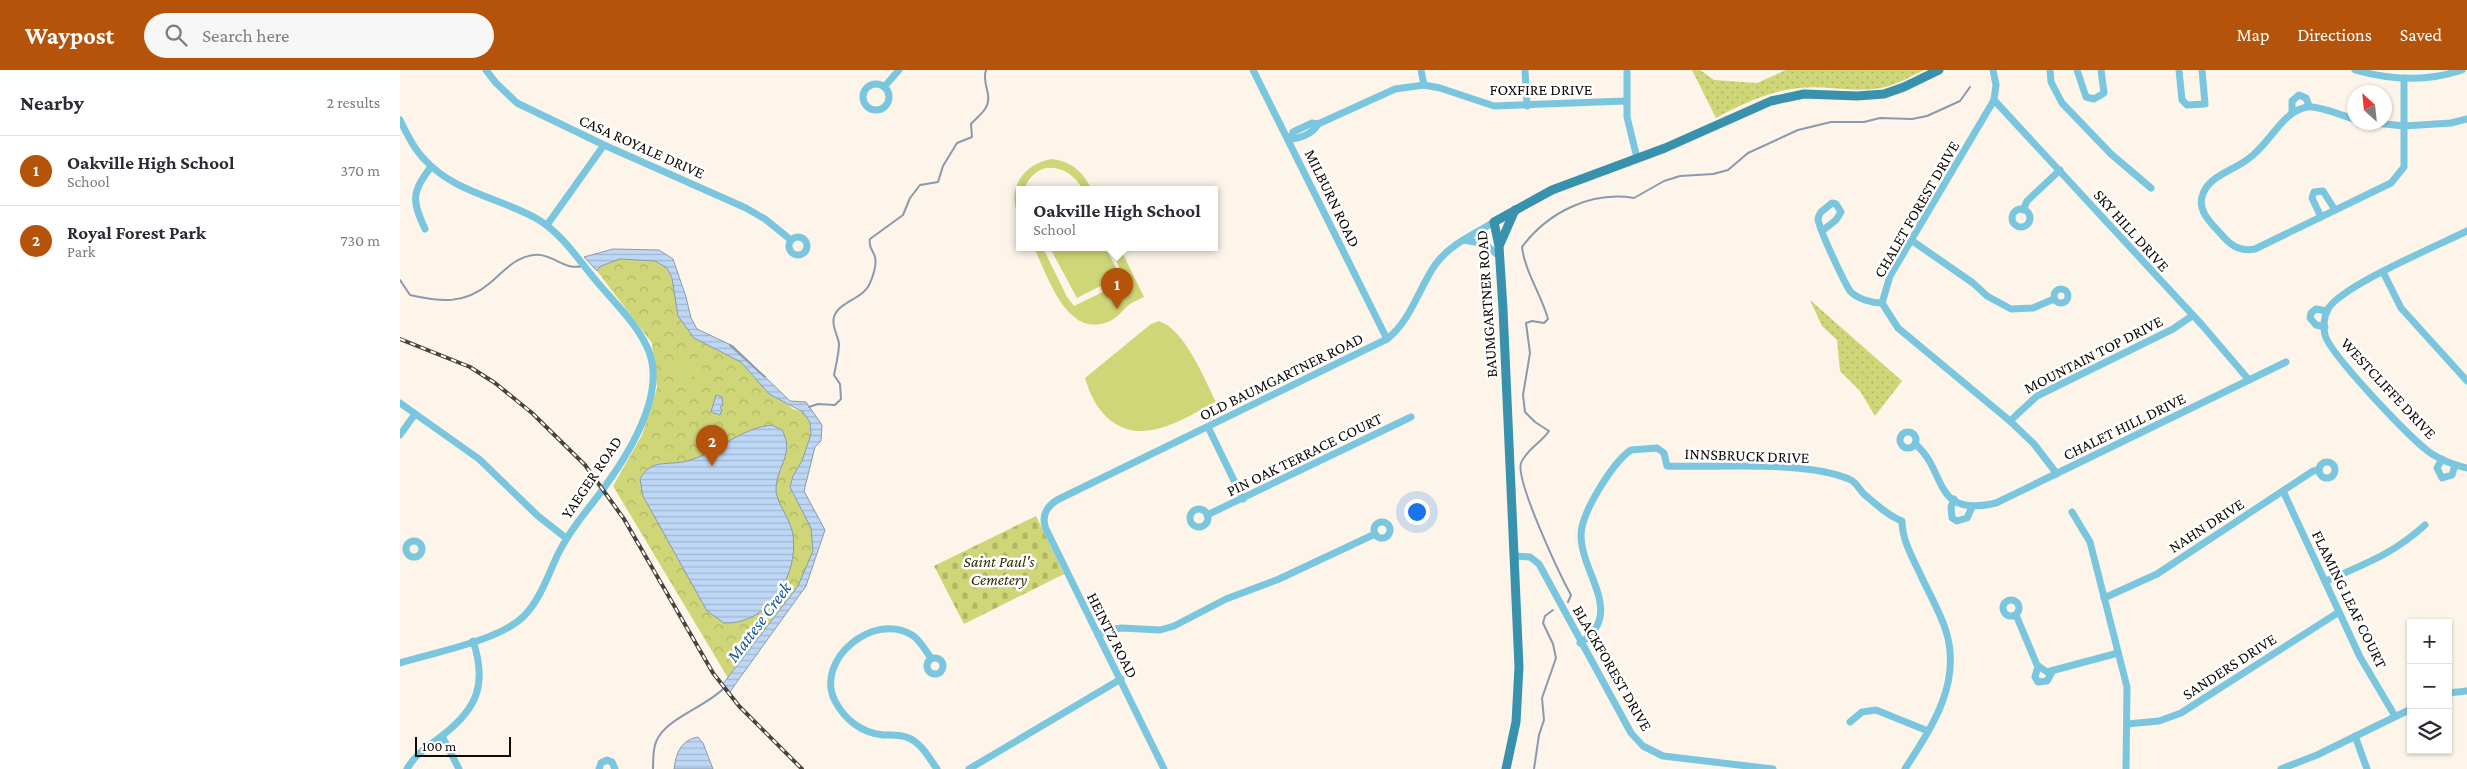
<!DOCTYPE html>
<html lang="en">
<head>
<meta charset="utf-8">
<style>
  :root { --surface:#fff; --page:#f7f7f7; --text:#2b2b33; --muted:#7c7c81; --line:#e1e1e2; --accent:#b45309 }
  body { margin:0; font-family:"Crimson Pro",serif; background:var(--page); color:var(--text) }
  .controls { position:absolute; right:15px; bottom:15px; display:grid; overflow:hidden; border-radius:0px; box-shadow:0 1px 4px #0004 }
  .controls button { width:45px; height:45px; display:grid; place-items:center; padding:0; border:0; border-bottom:1px solid var(--line); background:var(--surface); color:var(--text); font:25px sans-serif }
  .compass { position:absolute; left:1947px; top:15px; width:45px; height:45px; border-radius:50%; background:var(--surface); box-shadow:0 1px 4px #0004; rotate:333deg }
  .scale { position:absolute; left:15px; bottom:12px; width:96px; box-sizing:border-box; padding-left:5px; border:2px solid #100b06; border-top:0; font-size:14px; line-height:18px; white-space:nowrap; color:#100b06; -webkit-text-stroke:4px #fff; paint-order:stroke }
  .you { position:absolute; left:1016px; top:441px; width:18px; height:18px; margin:-12px; border:4px solid #fff; border-radius:50%; background:#1a73e8; box-shadow:0 0 0 8px #1a73e833 }
  .badge { display:grid; place-items:center; width:32px; height:32px; border-radius:50%; background:var(--accent); color:#fff; font-size:16px; font-weight:700 }
  .pin { position:absolute; translate:-50% -41px; filter:drop-shadow(0 1px 2px #0008) }
  .pin::after { content:''; position:absolute; top:26px; width:18px; height:15px; background:inherit; clip-path:polygon(0 0,100% 0,50% 100%) }
  .popup { position:absolute; left:616px; top:116px; width:202px; height:65px; box-sizing:border-box; display:grid; place-content:center; border-radius:0px; background:var(--surface); filter:drop-shadow(0 1px 4px #0005); font-size:16px; white-space:nowrap; color:var(--muted) }
  .popup b { font-size:19px; color:var(--text) }
  .popup::after { content:''; position:absolute; left:50%; top:100%; margin-left:-10px; border:10px solid transparent; border-top-color:var(--surface) }
  .list { margin:0; padding:0; list-style:none }
  h2 { display:flex; justify-content:space-between; align-items:center; height:65px; margin:0; padding:0 20px; font-size:21px }
  h2 small { font-size:16px; font-weight:400; color:var(--muted) }
  .list li { display:grid; grid-template-columns:32px 1fr auto; gap:15px; align-items:center; box-sizing:border-box; height:70px; padding:0 20px; border-top:1px solid var(--line) }
  .list b { display:block; font-size:19px; white-space:nowrap }
  .list p { margin:0; font-size:16px; white-space:nowrap; color:var(--muted) }
  .list em { font-size:16px; font-style:normal; color:var(--muted) }
  .icon { flex:none; width:28px; height:28px; fill:none; stroke:currentColor; stroke-width:2; stroke-linecap:round; stroke-linejoin:round }
  .map { position:relative; flex:none; width:2067px; height:699px; overflow:hidden }
  header { display:flex; align-items:center; gap:30px; box-sizing:border-box; height:70px; padding:0 25px; background:var(--accent); color:#fff }
  header strong { font-size:24px }
  nav { display:flex; gap:28px; margin-inline-start:auto; font-size:18px }
  .search { width:350px; height:45px; background:var(--page); display:flex; align-items:center; gap:12px; box-sizing:border-box; padding:0 18px; border-radius:28px; color:var(--muted); font-size:19px }
  main { display:flex }
  aside { flex:1; background:var(--surface) }
  .map>svg:first-child { display:block }
</style>
</head>
<body>
<header>
<strong>Waypost</strong>
<div class="search"><svg class="icon" aria-label="search" viewBox="0 0 24 24"><circle cx="10" cy="10" r="6"/><path d="M15 15l6 6"/></svg>Search here</div>
<nav><a>Map</a><a>Directions</a><a>Saved</a></nav>
</header>
<main>
<aside>
<h2>Nearby<small>2 results</small></h2>
<ul class="list">
<li><span class="badge">1</span><div><b>Oakville High School</b><p>School</p></div><em>370 m</em></li>
<li><span class="badge">2</span><div><b>Royal Forest Park</b><p>Park</p></div><em>730 m</em></li>
</ul>
</aside>
<div class="map">
<svg width="2067" height="699" viewBox="0 0 2067 699">
  <defs>
    <pattern id="grass-dots" width="8" height="8" patternUnits="userSpaceOnUse" patternTransform="scale(1.25)"><rect width="8" height="8" fill="#cfd677"/><path d="M2 2h.1M6 6h.1" fill="none" stroke="#b1b665" stroke-width="1.8" stroke-linecap="round"/></pattern>
    <pattern id="cemetery-stones" width="16" height="16" patternUnits="userSpaceOnUse" patternTransform="scale(1.25)"><rect width="16" height="16" fill="#cfd677"/><path d="M2 7V4a2 2 0 0 1 4 0v3zM10 15v-3a2 2 0 0 1 4 0v3z" fill="#b1b665"/></pattern>
    <pattern id="park-crowns" width="20" height="18" patternUnits="userSpaceOnUse" patternTransform="scale(1.25)"><rect width="20" height="18" fill="#cfd677"/><path d="M2 6a3 3 0 1 1 6 0M12 15a3 3 0 1 1 6 0" fill="none" stroke="#b1b665"/></pattern>
    <pattern id="water-rules" width="6" height="5" patternUnits="userSpaceOnUse" patternTransform="scale(1.25)"><rect width="6" height="5" fill="#bed7f5"/><path d="M0 2.5h6" fill="none" stroke="#a2b7d1"/></pattern>
  </defs>
  <rect width="100%" height="100%" fill="#fdf5e9"/>
  <g fill="url(#grass-dots)">
    <path d="M1292 0H1300L1314 10 1357 13 1386 0H1524C1510 7 1496 15 1481 18 1454 23 1426 15 1399 18 1370 21 1342 34 1316 48Z"/>
    <path d="M1410 230 1502 311 1475 346 1460 321 1440 301 1437 270 1422 256Z"/>
  </g>
  <path fill="url(#cemetery-stones)" d="M636 446 664 504 564 554 534 496Z"/>
  <path fill="url(#park-crowns)" d="M219 189C231 191 245 188 255 191 276 197 276 228 278 246L326 283 341 292 353 306 393 339 403 342 410 352 411 364 402 391 393 406 390 417 411 458 417 482 398 516 328 608 213 416 242 365 257 318 252 273 197 201 201 196Z"/>
  <g fill="#cfd677">
    <path d="M652 89C673 92 683 102 692 120H683C669 93 635 88 624 120H620L619 148C606 120 622 94 652 89Z"/>
    <path d="M634 178H643L667 227 674 236 725 211 711 178H720L744 227C740 229 734 231 730 234 723 239 719 247 710 251 667 271 648 206 634 178Z"/>
    <path d="M650 178H706L720 206 677 228Z"/>
    <path d="M759 251C785 260 804 308 816 332 784 348 744 377 710 350 697 339 690 325 685 308L751 254Z"/>
    <path d="M299 287 306 309 296 312 288 290Z"/>
    <path d="M286 291 293 313 283 316 275 295Z"/>
  </g>
  <g fill="url(#water-rules)" stroke="#8a9aad">
    <path d="M213 179 259 180 273 189 286 227 291 248 297 259 333 276 390 331 406 332 422 355 421 371 415 377 404 421 425 460 406 516 329 623 322 615 398 516 413 481 411 458 390 417 393 406 402 391 411 364 410 352 403 342 369 324 341 292 294 268 278 246 272 208 267 198 255 191 220 189 201 196 197 201 184 187Z"/>
    <path d="M316 325 322 327 323 335 320 337 322 340 320 345 311 342Z"/>
    <path d="M372 355 382 360C395 383 377 396 376 418 375 432 391 449 393 465 399 505 368 555 324 553L307 541 243 426 240 409C251 388 268 396 287 391 317 383 340 358 372 355Z"/>
    <path d="M298 667 303 673 313 699H274C276 683 281 670 298 667Z"/>
  </g>
  <g fill="none" stroke-linecap="round" stroke-linejoin="round">
    <g stroke="#8a9aad" stroke-width="2">
      <path d="M0 210 10 225C40 232 64 235 90 213 103 202 115 187 134 185 152 183 165 201 182 196"/>
      <path d="M330 275 365 307"/>
      <path d="M409 337 418 334 435 335 441 329 440 314 434 305C436 295 439 283 439 274 438 265 431 256 434 247 439 231 464 229 470 213 473 206 477 195 475 187 473 180 468 177 470 169L503 145 510 128 520 115 538 112 543 96 557 73 572 67 571 54C576 48 581 45 585 39 594 25 581 14 586 0"/>
      <path d="M1168 532 1171 525C1160 505 1115 410 1121 393 1126 380 1142 372 1149 361L1135 352 1125 342 1123 325 1130 283 1126 253 1132 251 1144 253 1148 249C1141 224 1125 202 1122 177 1148 142 1191 121 1234 128L1264 111 1280 106 1313 104 1328 100 1348 83 1398 60 1431 52H1464L1480 48 1512 49 1527 46 1560 31 1570 17"/>
      <path d="M253 699C253 691 253 679 256 672 265 648 307 637 325 617"/>
      <path d="M1134 699 1139 665 1144 650 1142 628 1156 588 1153 574 1143 553 1145 546 1153 540"/>
    </g>
    <g stroke="#7bc6df" stroke-width="7">
      <path d="M86 0 96 13 117 33 204 75 346 138 365 149 391 170"/>
      <path d="M853 0 987 269"/>
      <path d="M1021 0 1024 15"/>
      <path d="M1125 0 1127 36"/>
      <path d="M1227 0V47L1237 88"/>
      <path d="M1593 0 1596 15 1594 30 1490 206 1482 233 1498 258 1610 351 1634 374 1657 404"/>
      <path d="M1650 0 1651 12 1662 33 1711 84 1751 118"/>
      <path d="M1677 0 1686 27 1694 29 1704 23 1701 0"/>
      <path d="M1779 0 1782 30 1787 35 1805 34 1802 0"/>
      <path d="M1955 0C1990 10 2027 12 2062 0"/>
      <path d="M2004 8V56L2051 53 2067 49"/>
      <circle cx="476" cy="27" r="13"/>
      <path d="M484 17 499 0"/>
      <path d="M1594 30 1802 255 1849 310"/>
      <path d="M1892 43V31L1899 25 1906 28 1909 36"/>
      <path d="M1954 49C1943 46 1917 35 1907 37 1881 42 1871 73 1848 89 1833 101 1807 106 1802 127 1798 141 1811 153 1820 163 1830 175 1839 182 1855 179L1991 113 2004 97V56L1966 52"/>
      <path d="M0 50C7 64 14 79 25 90 55 123 102 128 139 150 163 165 180 192 198 213 215 233 237 254 248 279 269 328 220 398 191 435 178 451 167 466 158 484 148 505 140 530 124 546 99 571 34 582 0 593"/>
      <path d="M891 68 893 62 912 53 918 54"/>
      <path d="M889 69C898 69 912 65 918 54L995 19 1024 15 1040 18 1094 36 1226 31"/>
      <circle cx="1621" cy="148" r="9"/>
      <path d="M1623 140 1627 131 1660 100"/>
      <path d="M1921 147 1912 128 1914 122 1923 121 1935 140"/>
      <path d="M147 155 204 75"/>
      <path d="M25 159C12 131 11 122 31 97"/>
      <path d="M1422 161 1436 150 1441 142 1436 134 1432 133 1421 142C1418 146 1417 149 1419 153 1422 165 1444 212 1450 221 1457 229 1472 233 1482 233"/>
      <path d="M2067 161C2039 175 1941 216 1928 239 1924 246 1923 257 1925 265 1930 284 2013 372 2032 384 2043 391 2054 395 2067 398"/>
      <circle cx="398" cy="176" r="9"/>
      <path d="M1064 170 1085 174 1100 187"/>
      <path d="M1511 170 1573 213 1587 226 1611 239 1633 238 1654 229"/>
      <path d="M1983 202 2001 238 2067 311"/>
      <circle cx="1661" cy="226" r="7"/>
      <path d="M1925 257 1916 255 1910 248 1911 243 1916 239 1927 241"/>
      <path d="M0 333 79 389 138 446 166 468"/>
      <path d="M1610 351 1637 326 1773 259 1792 246"/>
      <path d="M808 357 843 429"/>
      <circle cx="1508" cy="370" r="8"/>
      <path d="M0 365 15 344"/>
      <path d="M1515 374C1548 401 1531 448 1596 433L1886 292"/>
      <path d="M2042 389 2037 398 2042 408 2052 405 2055 395"/>
      <circle cx="1927" cy="400" r="8"/>
      <path d="M1883 421 1960 587 1995 646"/>
      <path d="M1554 429 1551 437 1552 448 1557 451 1567 448 1572 437"/>
      <circle cx="799" cy="448" r="9"/>
      <path d="M1672 442 1690 472 1727 617 1726 699"/>
      <path d="M807 445 1011 347"/>
      <circle cx="982" cy="460" r="8"/>
      <circle cx="14" cy="479" r="8"/>
      <path d="M1114 486 1130 487 1139 494 1231 663 1243 676 1263 686 1373 699"/>
      <path d="M1926 511C1965 494 1993 484 2025 455"/>
      <path d="M1704 528 1757 504 1913 401 1919 400"/>
      <circle cx="1611" cy="538" r="8"/>
      <path d="M1616 545 1637 595 1647 602 1718 583"/>
      <path d="M698 565 709 560 722 558 760 560 774 556 826 529 879 509 975 464"/>
      <path d="M1180 573C1226 544 1181 504 1181 465 1181 443 1213 392 1231 380L1257 378 1264 383 1267 396C1318 398 1404 390 1449 409 1457 412 1459 420 1465 425 1476 434 1488 446 1502 451 1502 471 1514 490 1522 508 1530 525 1540 542 1546 561 1562 613 1532 657 1505 699"/>
      <circle cx="535" cy="596" r="8"/>
      <path d="M531 588C525 580 520 570 512 565 474 541 414 590 435 631 445 650 462 663 483 665 492 665 500 664 509 668 522 674 529 688 537 699"/>
      <path d="M1638 596 1635 607 1638 612 1647 611 1652 602"/>
      <path d="M2048 623 2067 621"/>
      <path d="M1450 652 1462 642 1476 640 1528 661"/>
      <path d="M1727 654 1759 651 1781 643 1939 542"/>
      <path d="M42 666 59 699"/>
      <path d="M1955 666 1967 699"/>
      <path d="M7 699C16 683 29 676 43 665 78 638 87 613 73 571"/>
      <path d="M199 699 201 693 207 690 212 692 215 699"/>
      <path d="M569 699 721 609"/>
      <path d="M764 699 646 459C641 446 646 437 657 430L987 269C1011 250 1018 220 1035 195 1049 175 1074 164 1094 152"/>
      <path d="M1881 699 1917 685 2011 639"/>
    </g>
    <g stroke="#3892ae" stroke-width="9">
      <path d="M1100 174 1115 140"/>
      <path d="M1106 699 1116 652 1119 597 1103 239 1099 176 1094 152 1152 120 1265 78 1371 31 1404 24 1457 26 1484 24 1504 17 1539 0"/>
    </g>
    <g stroke="#48433c" stroke-width="4">
      <path id="rail" d="M0 269 70 297 95 313 132 343 185 395 224 449 313 603 339 636 402 699"/>
    </g>
    <use href="#rail" stroke="#fff" stroke-width="2" stroke-dasharray="5.5" stroke-linecap="butt"/>
  </g>
  <g text-anchor="middle" stroke-width="5" stroke-linejoin="round" paint-order="stroke">
    <g font-size="16" fill="#100b06" stroke="#fff">
      <text x="1141" y="25">FOXFIRE DRIVE</text>
      <text transform="translate(242 76) rotate(24)" y="6">CASA ROYALE DRIVE</text>
      <text transform="translate(933 128) rotate(64)" y="6">MILBURN ROAD</text>
      <text transform="translate(1516 139) rotate(-60)" y="6">CHALET FOREST DRIVE</text>
      <text transform="translate(1732 160) rotate(48)" y="6">SKY HILL DRIVE</text>
      <text transform="translate(1086 234) rotate(-94)" y="6">BAUMGARTNER ROAD</text>
      <text transform="translate(1693 284) rotate(-27)" y="6">MOUNTAIN TOP DRIVE</text>
      <text transform="translate(881 306) rotate(-26)" y="6">OLD BAUMGARTNER ROAD</text>
      <text transform="translate(1989 318) rotate(47)" y="6">WESTCLIFFE DRIVE</text>
      <text transform="translate(1724 356) rotate(-26)" y="6">CHALET HILL DRIVE</text>
      <text transform="translate(904 384) rotate(-26)" y="6">PIN OAK TERRACE COURT</text>
      <text transform="translate(1347 385) rotate(2)" y="6">INNSBRUCK DRIVE</text>
      <text transform="translate(191 407) rotate(-56)" y="6">YAEGER ROAD</text>
      <text transform="translate(1806 455) rotate(-33)" y="6">NAHN DRIVE</text>
      <text transform="translate(1950 529) rotate(64)" y="6">FLAMING LEAF COURT</text>
      <text transform="translate(713 565) rotate(63)" y="6">HEINTZ ROAD</text>
      <text transform="translate(1829 596) rotate(-33)" y="6">SANDERS DRIVE</text>
      <text transform="translate(1213 598) rotate(60)" y="6">BLACKFOREST DRIVE</text>
    </g>
    <g font-size="16" font-style="italic" fill="#2f3105" stroke="#fff">
      <text x="599" y="497">Saint Paul's<tspan x="599" dy="18">Cemetery</tspan></text>
    </g>
    <g font-size="18" font-style="italic" fill="#195899" stroke="#fff">
      <text transform="translate(359 552) rotate(-53)" y="6">Mattese Creek</text>
    </g>
  </g>
</svg>
<div class="controls">
<button>+</button>
<button>−</button>
<button><svg class="icon" aria-label="layers" viewBox="0 0 24 24"><path d="M12 4l9 5-9 5-9-5zM3 14l9 5 9-5"/></svg></button>
</div>
<svg class="compass" viewBox="-18 -18 36 36"><path d="M0-13l5 13h-10z" fill="#e53935"/><path d="M0 13l5-13h-10z" fill="#7c7c81"/></svg>
<div class="scale">100 m</div>
<div class="you"></div>
<div class="pin badge" style="left:717px;top:239px">1</div>
<div class="popup"><b>Oakville High School</b>School</div>
<div class="pin badge" style="left:312px;top:396px">2</div>
</div>
</main>
</body>
</html>
